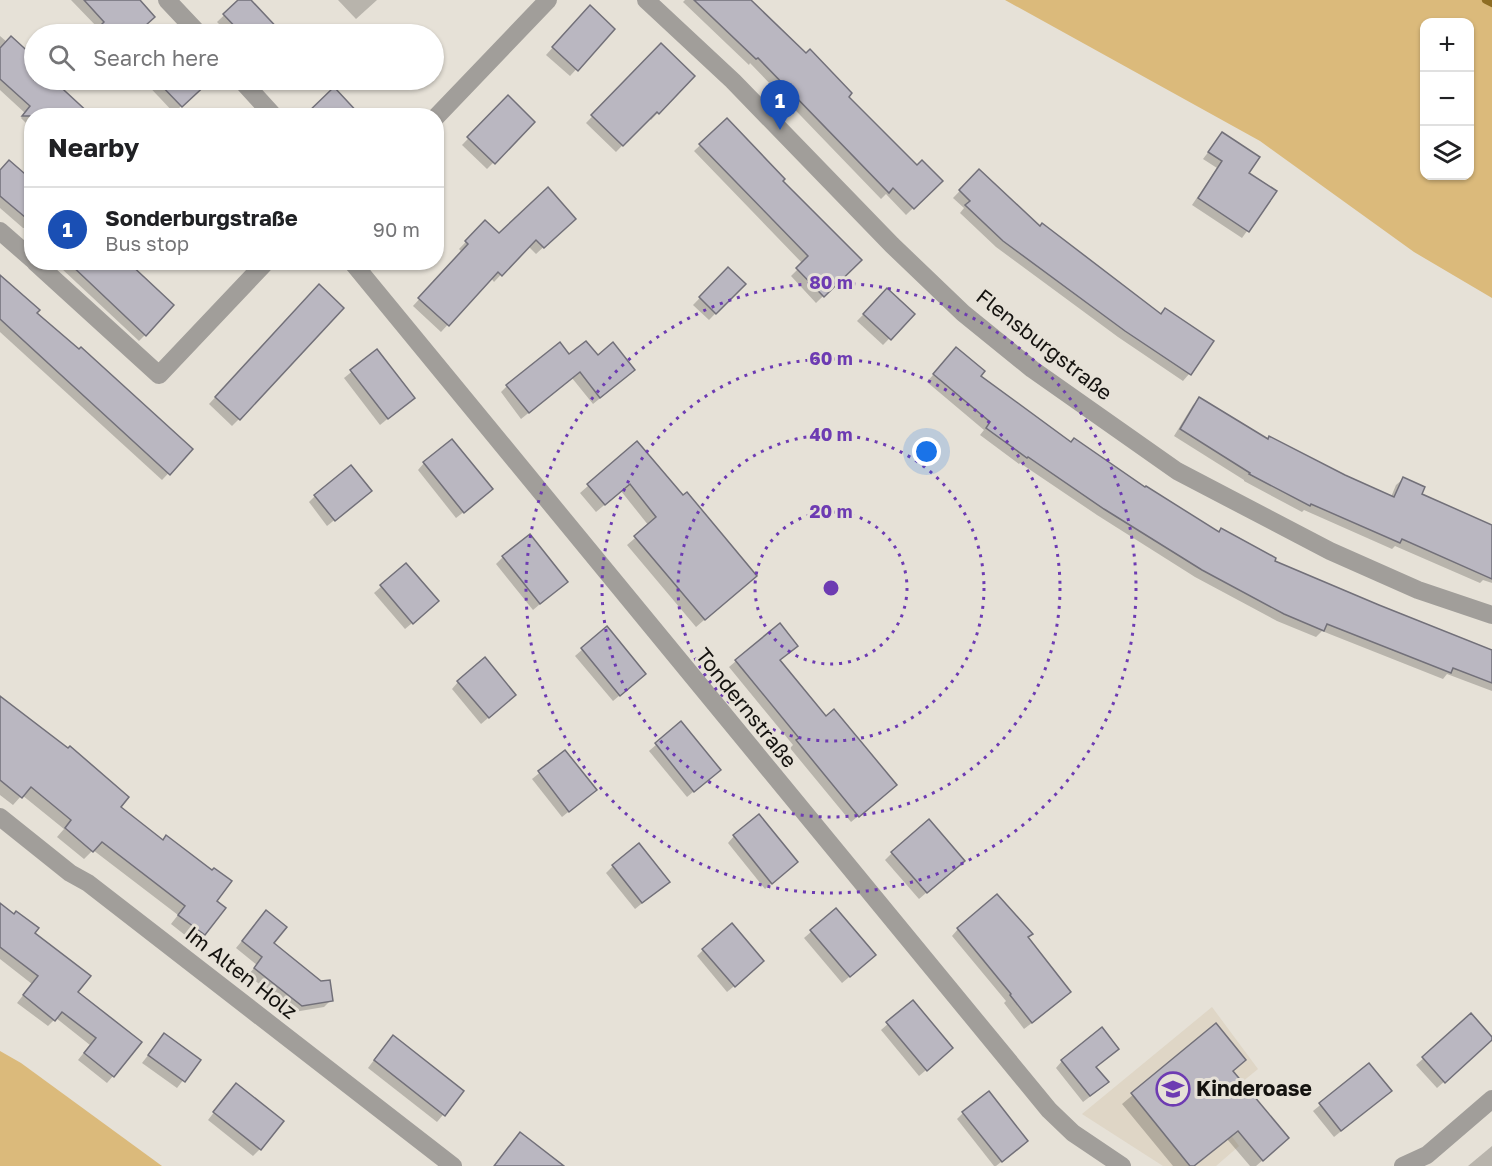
<!DOCTYPE html>
<html lang="en">
<head>
<meta charset="utf-8">
<style>
  :root { --surface:#fff; --page:#f2f2f2; --text:#202124; --muted:#757577; --line:#e0e0e0; --accent:#ea580c }
  body { margin:0; font-family:"Golos Text",sans-serif; background:var(--page); color:var(--text) }
  .controls { position:absolute; right:18px; top:18px; display:grid; overflow:hidden; border-radius:12px; box-shadow:0 2px 4px #0004 }
  .controls button { width:54px; height:54px; display:grid; place-items:center; padding:0; border:0; border-bottom:2px solid var(--line); background:var(--surface); color:var(--text); font:30px sans-serif }
  .you { position:absolute; left:927px; top:452px; width:21px; height:21px; margin:-15px; border:4px solid #fff; border-radius:50%; background:#1a73e8; box-shadow:0 0 0 9px #1a73e833 }
  .badge { display:grid; place-items:center; width:39px; height:39px; border-radius:50%; background:var(--accent); color:#fff; font-size:20px; font-weight:700 }
  .pin { position:absolute; translate:-50% -50px; filter:drop-shadow(0 2px 3px #0008) }
  .pin::after { content:''; position:absolute; top:32px; width:21px; height:18px; background:inherit; clip-path:polygon(0 0,100% 0,50% 100%) }
  .list { margin:0; padding:0; list-style:none }
  h2 { display:flex; justify-content:space-between; align-items:center; height:78px; margin:0; padding:0 24px; font-size:26px }
  h2 small { font-size:20px; font-weight:400; color:var(--muted) }
  .list li { display:grid; grid-template-columns:39px 1fr auto; gap:18px; align-items:center; box-sizing:border-box; height:84px; padding:0 24px; border-top:2px solid var(--line) }
  .list b { display:block; font-size:22px; white-space:nowrap }
  .list p { margin:0; font-size:20px; white-space:nowrap; color:var(--muted) }
  .list em { font-size:20px; font-style:normal; color:var(--muted) }
  .icon { flex:none; width:33px; height:33px; fill:none; stroke:currentColor; stroke-width:2; stroke-linecap:round; stroke-linejoin:round }
  .map { position:relative; flex:none; width:1492px; height:1166px; overflow:hidden }
  .search { position:absolute; background:var(--surface); box-shadow:0 2px 4px #0004; left:24px; top:24px; width:420px; height:66px; display:flex; align-items:center; gap:15px; box-sizing:border-box; padding:0 21px; border-radius:33px; color:var(--muted); font-size:22px }
  .panel { position:absolute; background:var(--surface); box-shadow:0 2px 4px #0004; left:24px; top:108px; width:420px; height:162px; border-radius:24px }
  .map>svg:first-child { display:block }
</style>
</head>
<body>
<div class="map">
<svg width="1492" height="1166" viewBox="0 0 1492 1166">
  <rect width="100%" height="100%" fill="#e6e1d7"/>
  <path fill="#dfd6c6" d="M1212 1007 1258 1069 1210 1108 1239 1146 1216 1166H1163L1082 1114Z"/>
  <g fill="#dbba7b" fill-rule="evenodd">
    <path d="M1005 0H1492V298L1414 252 1260 141ZM1424 22H1470V176H1424Z"/>
    <path d="M0 1051 21 1063 162 1166H0Z"/>
  </g>
  <g fill="#0003">
    <path d="M71 0H138L147 23 158 34H99L96 31 99 29Z"/>
    <path d="M240 0H249L281 34H229L217 22Z"/>
    <path d="M338 0H377L356 19Z"/>
    <path d="M685 0H749L917 167 941 181 906 215 886 194 881 199 750 63 749 65 683 2Z"/>
    <path d="M583 14 613 29 570 76 546 55Z"/>
    <path d="M0 36 7 42 11 38 34 59V80H51L90 116H32V129L21 118 25 113 0 90Z"/>
    <path d="M661 45 693 76 651 120 649 118 616 152 586 123Z"/>
    <path d="M143 80H201L205 83 174 113Z"/>
    <path d="M508 97 533 122 487 169 462 145Z"/>
    <path d="M727 120 781 181 860 260 816 303 791 276 803 264 694 151Z"/>
    <path d="M1222 134 1247 173 1275 192 1242 238 1192 205 1217 168 1203 159Z"/>
    <path d="M0 171 32 182V226L29 228H23L0 208Z"/>
    <path d="M979 171 1040 228 1160 315 1165 310 1212 341 1189 374 1183 381 1118 337 996 247 960 213 964 208 953 198Z"/>
    <path d="M485 222 499 235 567 225 536 254 528 246 494 282 491 278 441 332 413 306 462 252 459 249Z"/>
    <path d="M66 262H126L145 335 139 341 61 268Z"/>
    <path d="M728 269 744 284 709 320 693 305Z"/>
    <path d="M887 290 913 314 883 345 857 321Z"/>
    <path d="M312 293 239 419 232 426 209 404Z"/>
    <path d="M35 313 191 449 162 480 0 332V319Z"/>
    <path d="M377 351 413 398 380 425 344 378Z"/>
    <path d="M569 356 597 357 626 377 593 404 572 378 521 419 501 392 507 386Z"/>
    <path d="M949 356 1071 444 1218 533 1273 562 1488 650 1492 649V691L1447 674 1443 679 1322 631 1316 637 1277 621 1195 577 1097 515 1020 463 1019 464 980 435 984 430 927 382Z"/>
    <path d="M1200 399 1267 440 1344 477 1391 497 1396 485 1403 479 1420 495 1492 527V583L1483 580 1480 583 1395 546 1392 549 1304 510 1302 512 1244 481V480L1174 436 1193 405Z"/>
    <path d="M637 443 746 584 696 627 627 545 649 526 621 491 596 512 580 493Z"/>
    <path d="M424 463 484 496 456 518 418 470Z"/>
    <path d="M315 496 363 497 327 526 309 502Z"/>
    <path d="M503 557 566 582 533 610 496 564Z"/>
    <path d="M406 565 430 608 405 629 374 593Z"/>
    <path d="M607 628 638 680 613 701 575 656Z"/>
    <path d="M789 652 779 661 888 792 851 822 790 748 793 745 729 667 736 661Z"/>
    <path d="M458 682 508 701 481 724 452 689Z"/>
    <path d="M0 698 119 807 224 908 195 943 171 924 178 915 93 850 84 859 57 837 64 829 22 795 13 805 0 795Z"/>
    <path d="M681 723 712 776 687 797 649 751Z"/>
    <path d="M565 752 588 796 562 817 532 779Z"/>
    <path d="M734 836 796 862 765 889 728 843Z"/>
    <path d="M892 853 956 867 919 899 885 860Z"/>
    <path d="M613 866 661 888 635 909 606 873Z"/>
    <path d="M0 905 33 933 76 992 113 1076 107 1083 78 1060 90 1045 56 1018 48 1026 17 1003 32 984 0 959Z"/>
    <path d="M836 910 868 961 842 983 804 938Z"/>
    <path d="M260 919 272 944 331 1000 324 1007 294 1012 248 975 257 965 236 948Z"/>
    <path d="M958 929 1027 937 1063 999 1024 1029 1004 1003 1006 1001 952 936Z"/>
    <path d="M703 950 756 968 727 992 697 956Z"/>
    <path d="M913 1002 944 1055 919 1076 881 1030Z"/>
    <path d="M1471 1016 1485 1045 1437 1088 1416 1065Z"/>
    <path d="M1216 1025 1232 1072 1277 1148 1256 1166H1250L1227 1139 1194 1166H1173L1122 1104Z"/>
    <path d="M164 1035 199 1060 177 1088 142 1063Z"/>
    <path d="M386 1044 462 1092 437 1122 368 1068Z"/>
    <path d="M1117 1049 1095 1068 1100 1089 1083 1102 1056 1068 1062 1061Z"/>
    <path d="M1369 1065 1383 1097 1334 1137 1313 1111Z"/>
    <path d="M230 1092 260 1149 253 1156 208 1120Z"/>
    <path d="M963 1113 1020 1147 996 1166H994L957 1119Z"/>
    <path d="M1492 1146V1166H1468Z"/>
  </g>
  <g fill="none" stroke-linecap="round" stroke-linejoin="round">
    <path stroke="#8e6d23" stroke-width="8" d="M1486 0 1492 3"/>
  </g>
  <g fill="#bab7c1" stroke="#727079" stroke-width="1.5">
    <path d="M84 0H140L155 17 136 34H112L102 24 104 22Z"/>
    <path d="M238 0H251L283 34H242L223 14Z"/>
    <path d="M694 0H751L806 53 810 49 852 93 849 97 917 165 922 160 943 181 914 209 893 188 889 193 758 58 756 59Z"/>
    <path d="M590 5 615 29 578 71 552 47Z"/>
    <path d="M11 36 34 57V80H53L92 116H22L30 106 0 79V48Z"/>
    <path d="M661 43 695 76 659 114 657 112 623 146 591 115Z"/>
    <path d="M156 80H211L182 107Z"/>
    <path d="M334 87 361 116H304Z"/>
    <path d="M508 95 535 122 495 164 467 137Z"/>
    <path d="M727 118 785 179 783 181 862 260 824 297 796 268 808 256 699 144Z"/>
    <path d="M1222 132 1260 157 1249 173 1277 191 1249 232 1198 198 1222 161 1208 152Z"/>
    <path d="M9 160 32 180V223L0 196V170Z"/>
    <path d="M979 169 1040 226 1042 223 1161 314 1165 308 1214 341 1191 375 1125 331 1003 241 965 205 970 201 959 190Z"/>
    <path d="M548 187 576 219 544 248 536 240 502 276 498 272 449 326 418 298 468 244 465 241 485 220 499 233Z"/>
    <path d="M68 262H128L174 305 146 336Z"/>
    <path d="M728 267 746 284 716 314 699 297Z"/>
    <path d="M0 275 40 310 37 313 79 349 81 347 193 449 170 475 0 319Z"/>
    <path d="M319 284 344 308 240 420 215 397Z"/>
    <path d="M887 288 915 314 891 340 863 314Z"/>
    <path d="M586 341 598 355 613 342 635 370 600 398 580 372 529 413 506 385 560 342 569 354Z"/>
    <path d="M956 347 985 371 981 376 1071 442 1074 438 1145 487 1146 486 1219 532 1221 528 1276 558 1275 561 1379 605 1492 650V683L1453 668 1451 673 1327 624 1324 631 1284 614 1202 570 1104 509 1028 457 1027 458 986 428 990 422 933 374Z"/>
    <path d="M377 349 415 398 388 419 350 370Z"/>
    <path d="M1199 397 1268 439 1269 436 1345 475 1394 497 1403 477 1425 487 1422 494 1492 525V579L1402 539 1400 543 1311 504 1310 506 1249 474 1250 473 1180 429Z"/>
    <path d="M452 439 493 489 464 513 423 462Z"/>
    <path d="M637 441 683 495 687 492 757 576 705 620 634 536 656 517 630 484 605 505 587 484Z"/>
    <path d="M351 465 372 491 335 521 314 495Z"/>
    <path d="M530 534 568 582 540 604 502 556Z"/>
    <path d="M406 563 439 601 413 624 380 585Z"/>
    <path d="M780 623 798 646 780 660 826 716 834 709 897 785 859 817 796 740 799 738 735 660Z"/>
    <path d="M607 626 646 674 620 696 581 648Z"/>
    <path d="M485 657 516 695 489 718 457 681Z"/>
    <path d="M0 696 68 748 70 746 129 797 121 807 163 840 166 835 212 870 214 868 232 881 217 901 226 908 205 935 178 915 185 906 102 842 93 852 65 828 71 820 31 787 22 798 0 780Z"/>
    <path d="M681 721 721 770 694 792 655 743Z"/>
    <path d="M565 750 597 790 569 812 538 771Z"/>
    <path d="M759 814 798 862 772 884 733 835Z"/>
    <path d="M929 819 965 861 927 893 891 852Z"/>
    <path d="M639 843 670 882 642 903 612 865Z"/>
    <path d="M997 894 1033 934 1028 937 1071 992 1032 1023 1010 995 1011 994 957 928Z"/>
    <path d="M0 903 14 914 16 911 39 928 35 933 91 976 78 992 142 1042 114 1077 84 1053 96 1038 62 1012 55 1021 23 995 38 976 0 947Z"/>
    <path d="M836 908 876 955 850 977 810 930Z"/>
    <path d="M266 910 287 927 274 943 321 981 330 980 333 1001 302 1006 254 968 262 957 242 941Z"/>
    <path d="M732 923 764 961 735 987 702 949Z"/>
    <path d="M913 1000 953 1048 927 1071 886 1022Z"/>
    <path d="M1471 1013 1492 1037V1040L1445 1083 1422 1057Z"/>
    <path d="M1216 1023 1246 1060 1233 1071 1289 1138 1263 1161 1238 1131 1194 1166H1190L1131 1093Z"/>
    <path d="M1102 1027 1119 1049 1096 1067 1109 1082 1090 1096 1061 1060Z"/>
    <path d="M164 1033 201 1060 185 1082 148 1055Z"/>
    <path d="M393 1035 464 1091 445 1116 374 1060Z"/>
    <path d="M1369 1063 1392 1091 1341 1131 1319 1103Z"/>
    <path d="M236 1083 284 1121 261 1150 213 1112Z"/>
    <path d="M989 1091 1028 1141 1002 1162 962 1112Z"/>
    <path d="M520 1132 564 1166H494Z"/>
  </g>
  <g fill="none" stroke-linecap="round" stroke-linejoin="round">
    <g stroke="#a19e9a" stroke-width="18">
      <path d="M167 0 199 34"/>
      <path d="M646 0 733 81 892 245 963 313 1032 369 1177 471 1330 551 1418 590 1492 615"/>
      <path d="M241 80 274 116"/>
      <path d="M436 117 548 0"/>
      <path d="M0 231 32 259"/>
      <path d="M35 262 159 375 266 262"/>
      <path d="M352 262 1049 1110 1073 1133 1122 1166"/>
      <path d="M0 817 70 873 88 883 453 1166"/>
      <path d="M1403 1166 1427 1155 1492 1099"/>
    </g>
  </g>
  <g fill="none" stroke="#6d3bb2" stroke-width="3" stroke-dasharray="3 6">
    <circle cx="831" cy="588" r="76"/>
    <circle cx="831" cy="588" r="153"/>
    <circle cx="831" cy="588" r="229"/>
    <circle cx="831" cy="588" r="305"/>
  </g>
  <defs>
    <g id="school-ring" transform="scale(1.725)"><circle r="9.5" fill="#e6e1d7" stroke="#6d3bb2" stroke-width="1.5"/><path d="M0-5L7-2L0 1L-7-2ZM-4 1L0 2.5L4 1V4Q0 6-4 4Z" fill="#6d3bb2"/></g>
  </defs>
  <g fill-rule="evenodd">
    <use href="#school-ring" x="1173" y="1089"/>
  </g>
  <g text-anchor="middle" stroke-width="6" stroke-linejoin="round" paint-order="stroke">
    <g font-size="21" fill="#14120f" stroke="#e6e1d7">
      <text transform="translate(1044 345) rotate(38)" y="7">Flensburgstraße</text>
      <text transform="translate(746 708) rotate(51)" y="7">Tondernstraße</text>
      <text transform="translate(241 973) rotate(38)" y="7">Im Alten Holz</text>
    </g>
    <g font-size="21" font-weight="bold" fill="#14120f" stroke="#e6e1d7" text-anchor="start">
      <text x="1196" y="1096">Kinderoase</text>
    </g>
  </g>
  <circle cx="831" cy="588" r="9" fill="#6d3bb2" stroke="#e6e1d7" stroke-width="3"/>
  <g font-size="18" text-anchor="middle" font-weight="bold" fill="#6d3bb2" stroke="#e6e1d7" stroke-width="6" stroke-linejoin="round" paint-order="stroke">
    <text x="831" y="289">80 m</text>
    <text x="831" y="365">60 m</text>
    <text x="831" y="441">40 m</text>
    <text x="831" y="518">20 m</text>
  </g>
</svg>
<div class="controls">
<button>+</button>
<button>−</button>
<button><svg class="icon" aria-label="layers" viewBox="0 0 24 24"><path d="M12 4l9 5-9 5-9-5zM3 14l9 5 9-5"/></svg></button>
</div>
<div class="you"></div>
<div class="pin badge" style="left:780px;top:130px;background:#1a4fb4">1</div>
<div class="search"><svg class="icon" aria-label="search" viewBox="0 0 24 24"><circle cx="10" cy="10" r="6"/><path d="M15 15l6 6"/></svg>Search here</div>
<section class="panel">
<h2>Nearby<small></small></h2>
<ul class="list">
<li><span class="badge" style="background:#1a4fb4">1</span><div><b>Sonderburgstraße</b><p>Bus stop</p></div><em>90 m</em></li>
</ul>
</section>
</div>
</body>
</html>
